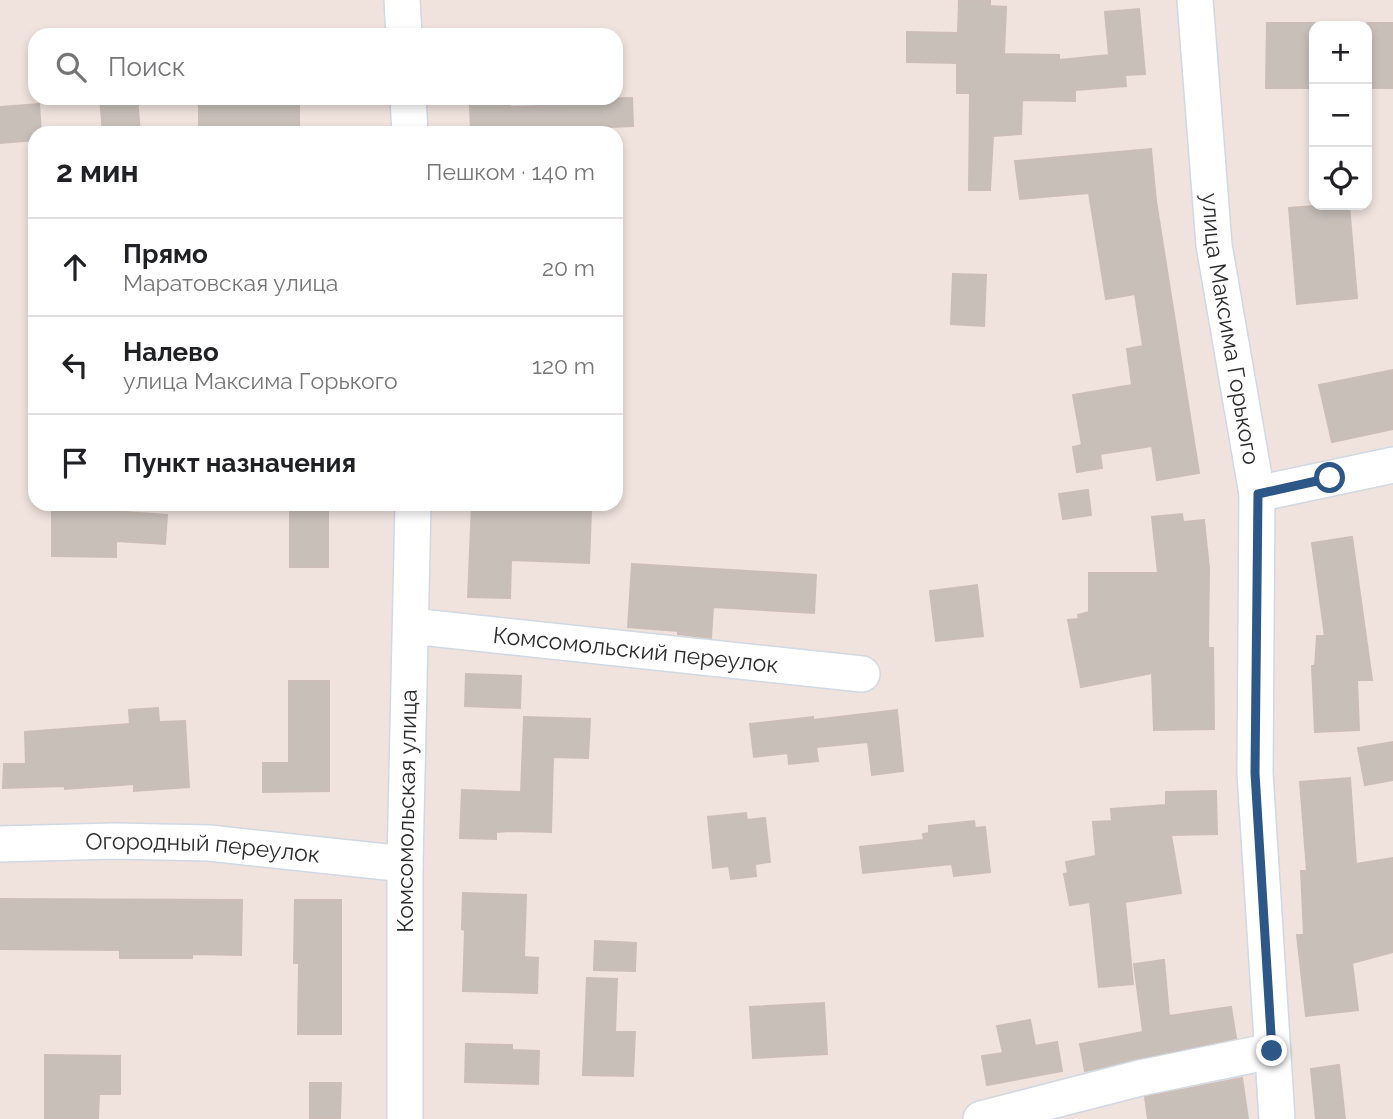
<!DOCTYPE html>
<html lang="ru">
<head>
<meta charset="utf-8">
<style>
  :root { --surface:#fff; --page:#f2f2f2; --text:#202124; --muted:#757577; --line:#e0e0e0 }
  body { margin:0; font-family:Raleway,sans-serif; background:var(--page); color:var(--text) }
  .controls { position:absolute; right:21px; top:21px; display:grid; overflow:hidden; border-radius:14px; box-shadow:0 4px 10px #0003 }
  .controls button { width:63px; height:63px; display:grid; place-items:center; padding:0; border:0; border-bottom:2px solid var(--line); background:var(--surface); color:var(--text); font:35px sans-serif }
  .stop { position:absolute; width:21px; height:21px; margin:-16px; border:5px solid #2d5787; border-radius:50%; background:#fff }
  .stop.end { background:#2d5787; border-color:#fff; box-shadow:0 2px 7px #0008 }
  .list { margin:0; padding:0; list-style:none }
  h2 { display:flex; justify-content:space-between; align-items:center; height:91px; margin:0; padding:0 28px; font-size:30px }
  h2 small { font-size:23px; font-weight:400; color:var(--muted) }
  .list li { display:grid; grid-template-columns:46px 1fr auto; gap:21px; align-items:center; box-sizing:border-box; height:98px; padding:0 28px; border-top:2px solid var(--line) }
  .list b { display:block; font-size:26px; white-space:nowrap }
  .list p { margin:0; font-size:23px; white-space:nowrap; color:var(--muted) }
  .list em { font-size:23px; font-style:normal; color:var(--muted) }
  .icon { flex:none; width:38px; height:38px; fill:none; stroke:currentColor; stroke-width:2; stroke-linecap:round; stroke-linejoin:round }
  .map { position:relative; flex:none; width:1393px; height:1119px; overflow:hidden }
  .search { position:absolute; background:var(--surface); box-shadow:0 4px 10px #0003; left:28px; top:28px; width:595px; height:77px; display:flex; align-items:center; gap:18px; box-sizing:border-box; padding:0 24px; border-radius:21px; color:var(--muted); font-size:26px }
  .panel { position:absolute; background:var(--surface); box-shadow:0 4px 10px #0003; left:28px; top:126px; width:595px; height:385px; border-radius:21px }
  .map>svg:first-child { display:block }
</style>
</head>
<body>
<div class="map">
<svg width="1393" height="1119" viewBox="0 0 1393 1119">
  <rect width="100%" height="100%" fill="#f0e3de"/>
  <g fill="#c8bfb9" stroke="#ccbeb7" stroke-width="2">
    <path d="M959 0H990V6L1006 7 1004 54 1059 55V60L1109 55 1105 12 1139 9 1145 74 1125 75 1126 86 1075 90V101L1022 100 1021 134 993 136 990 190H969L970 93H957V63L907 62V32L958 33Z"/>
    <path d="M1267 23H1314V88H1266Z"/>
    <rect x="1367" y="23" width="26" height="65"/>
    <path d="M100 98H137L140 133H103Z"/>
    <path d="M266 98H299V133H199V102L266 101Z"/>
    <path d="M632 98 633 126 584 128V131L551 133H471L470 105 510 103V107L566 105 565 100Z"/>
    <path d="M39 104 41 133H35V140L0 143V107Z"/>
    <path d="M1151 149 1156 201 1199 473 1157 480 1152 446 1100 454 1102 468 1077 472 1073 447 1082 445 1073 395 1132 385 1127 349 1143 346 1135 294 1106 299 1089 193 1020 199 1015 161Z"/>
    <path d="M1330 205H1349L1357 298 1297 304 1289 208Z"/>
    <path d="M953 274 986 275 984 326 951 324Z"/>
    <path d="M1393 370V429L1332 442 1319 385Z"/>
    <path d="M1088 490 1091 515 1063 519 1059 494Z"/>
    <path d="M52 504H97V510L167 515 165 544 116 541V557L52 556Z"/>
    <path d="M472 504H531V510L591 512 589 563 511 560 510 598 468 597Z"/>
    <path d="M328 509V567H290V510Z"/>
    <path d="M1182 514 1183 522 1204 520 1209 568 1208 648H1213L1214 729 1154 730 1152 673 1081 687 1068 620 1079 619 1078 615 1089 612V573H1158L1152 517Z"/>
    <path d="M1352 537 1372 680H1357L1359 730 1315 732 1312 666H1315L1317 636H1325L1312 543Z"/>
    <path d="M632 564 816 575 814 613 713 607 711 638 678 634V631L628 627Z"/>
    <path d="M977 585 983 636 936 641 930 591Z"/>
    <path d="M466 674 521 676 520 708 465 706Z"/>
    <path d="M289 681H329V791L263 792V763H289Z"/>
    <path d="M158 708 159 722 185 721 189 787 134 791V784L65 789V786L3 788 4 764H26L25 732 130 724 129 710Z"/>
    <path d="M897 710 903 771 872 775 868 742 816 747 818 761 789 764 788 753 754 757 750 724 813 717V720Z"/>
    <path d="M524 717 590 719 588 758 553 757 551 832 510 831 496 832V839L460 838 462 790 521 792Z"/>
    <path d="M1393 742V780L1365 785 1358 748Z"/>
    <path d="M1350 778 1356 864 1393 858V952L1352 963 1358 1010 1306 1016 1297 935H1304L1301 871H1307L1300 782Z"/>
    <path d="M1216 791 1217 834 1171 835 1181 893 1125 902 1133 984 1099 987 1090 902 1070 905 1064 874 1068 873 1066 862 1096 856 1093 822 1112 821 1111 809 1166 805V792Z"/>
    <path d="M746 813 747 820 765 818 770 862 755 864 756 876 731 879 729 866 713 868 708 817Z"/>
    <path d="M974 821 975 828 985 827 990 872 954 876 952 864 863 873 860 847 924 840 923 834 929 833V826Z"/>
    <path d="M463 893 526 895 524 957 538 958 537 993 463 991 465 930 462 929Z"/>
    <path d="M0 899 242 900 241 955 192 954V958H120V950L0 949Z"/>
    <path d="M295 900H341V1034H298L299 963H294Z"/>
    <path d="M595 941 636 943 635 971 594 970Z"/>
    <path d="M1164 960 1169 1016 1231 1007 1236 1038 1085 1071 1080 1044 1143 1032 1134 964Z"/>
    <path d="M587 978 617 979 615 1032H635L633 1076 583 1075Z"/>
    <path d="M824 1003 827 1054 753 1058 750 1007Z"/>
    <path d="M1030 1020 1035 1046 1057 1042 1062 1071 987 1085 982 1056 1003 1053 997 1026Z"/>
    <path d="M466 1044 512 1045V1050L539 1051 538 1084 465 1082Z"/>
    <path d="M45 1055 120 1056V1094H99L98 1119H45Z"/>
    <path d="M1339 1065 1345 1119H1316L1311 1069Z"/>
    <path d="M1242 1078 1248 1119H1148L1145 1097Z"/>
    <path d="M310 1083H341L340 1118H310Z"/>
  </g>
  <g fill="none" stroke-linecap="round" stroke-linejoin="round">
    <g stroke="#d0d8e3" stroke-width="38">
      <g id="street">
        <path d="M402 0 404 35"/>
        <path id="s1" d="M1195 0 1214 245 1257 494 1255 773 1277 1119"/>
        <path d="M408 98 410 133"/>
        <path d="M1257 494 1393 465"/>
        <path id="s2" d="M411 626 862 674"/>
        <path id="s3" d="M0 844 115 841 209 843 405 864"/>
        <path id="s4" d="M405 1119V864L413 504"/>
        <path d="M981 1119 1140 1078 1272 1051"/>
      </g>
    </g>
    <use href="#street" stroke="#fff" stroke-width="35"/>
  </g>
  <g fill="none" stroke-linecap="round" stroke-linejoin="round">
    <path stroke="#2d5787" stroke-width="9" d="M1272 1051 1255 773 1258 494 1330 478"/>
  </g>
  <g text-anchor="middle" stroke-width="7" stroke-linejoin="round" paint-order="stroke">
    <g font-size="23" fill="#2d2d2d" stroke="#fff">
      <text dy="8" stroke="none"><textPath href="#s1" startOffset="331">улица Максима Горького</textPath></text>
      <text dy="8" stroke="none"><textPath href="#s2" startOffset="226">Комсомольский переулок</textPath></text>
      <text dy="8" stroke="none"><textPath href="#s4" startOffset="308">Комсомольская улица</textPath></text>
      <text dy="8" stroke="none"><textPath href="#s3" startOffset="203">Огородный переулок</textPath></text>
    </g>
  </g>
</svg>
<div class="controls">
<button>+</button>
<button>−</button>
<button><svg class="icon" aria-label="locate" viewBox="0 0 24 24"><circle cx="12" cy="12" r="6"/><path d="M12 2v4M12 18v4M2 12h4M18 12h4"/></svg></button>
</div>
<div class="stop" style="left:1330px;top:478px"></div>
<div class="stop end" style="left:1272px;top:1051px"></div>
<div class="search"><svg class="icon" aria-label="search" viewBox="0 0 24 24"><circle cx="10" cy="10" r="6"/><path d="M15 15l6 6"/></svg>Поиск</div>
<section class="panel">
<h2>2 мин<small>Пешком · 140 m</small></h2>
<ul class="list">
<li><svg class="icon" aria-label="ahead" viewBox="0 0 24 24"><path d="M12 20V5M6 11l6-6 6 6"/></svg><div><b>Прямо</b><p>Маратовская улица</p></div><em>20 m</em></li>
<li><svg class="icon" aria-label="left" viewBox="0 0 24 24"><path d="M17 20v-9H6M10 6l-5 5 5 5"/></svg><div><b>Налево</b><p>улица Максима Горького</p></div><em>120 m</em></li>
<li><svg class="icon" aria-label="arrive" viewBox="0 0 24 24"><path d="M6 21V4h12l-3 4 3 4H6"/></svg><div><b>Пункт назначения</b></div></li>
</ul>
</section>
</div>
</body>
</html>
